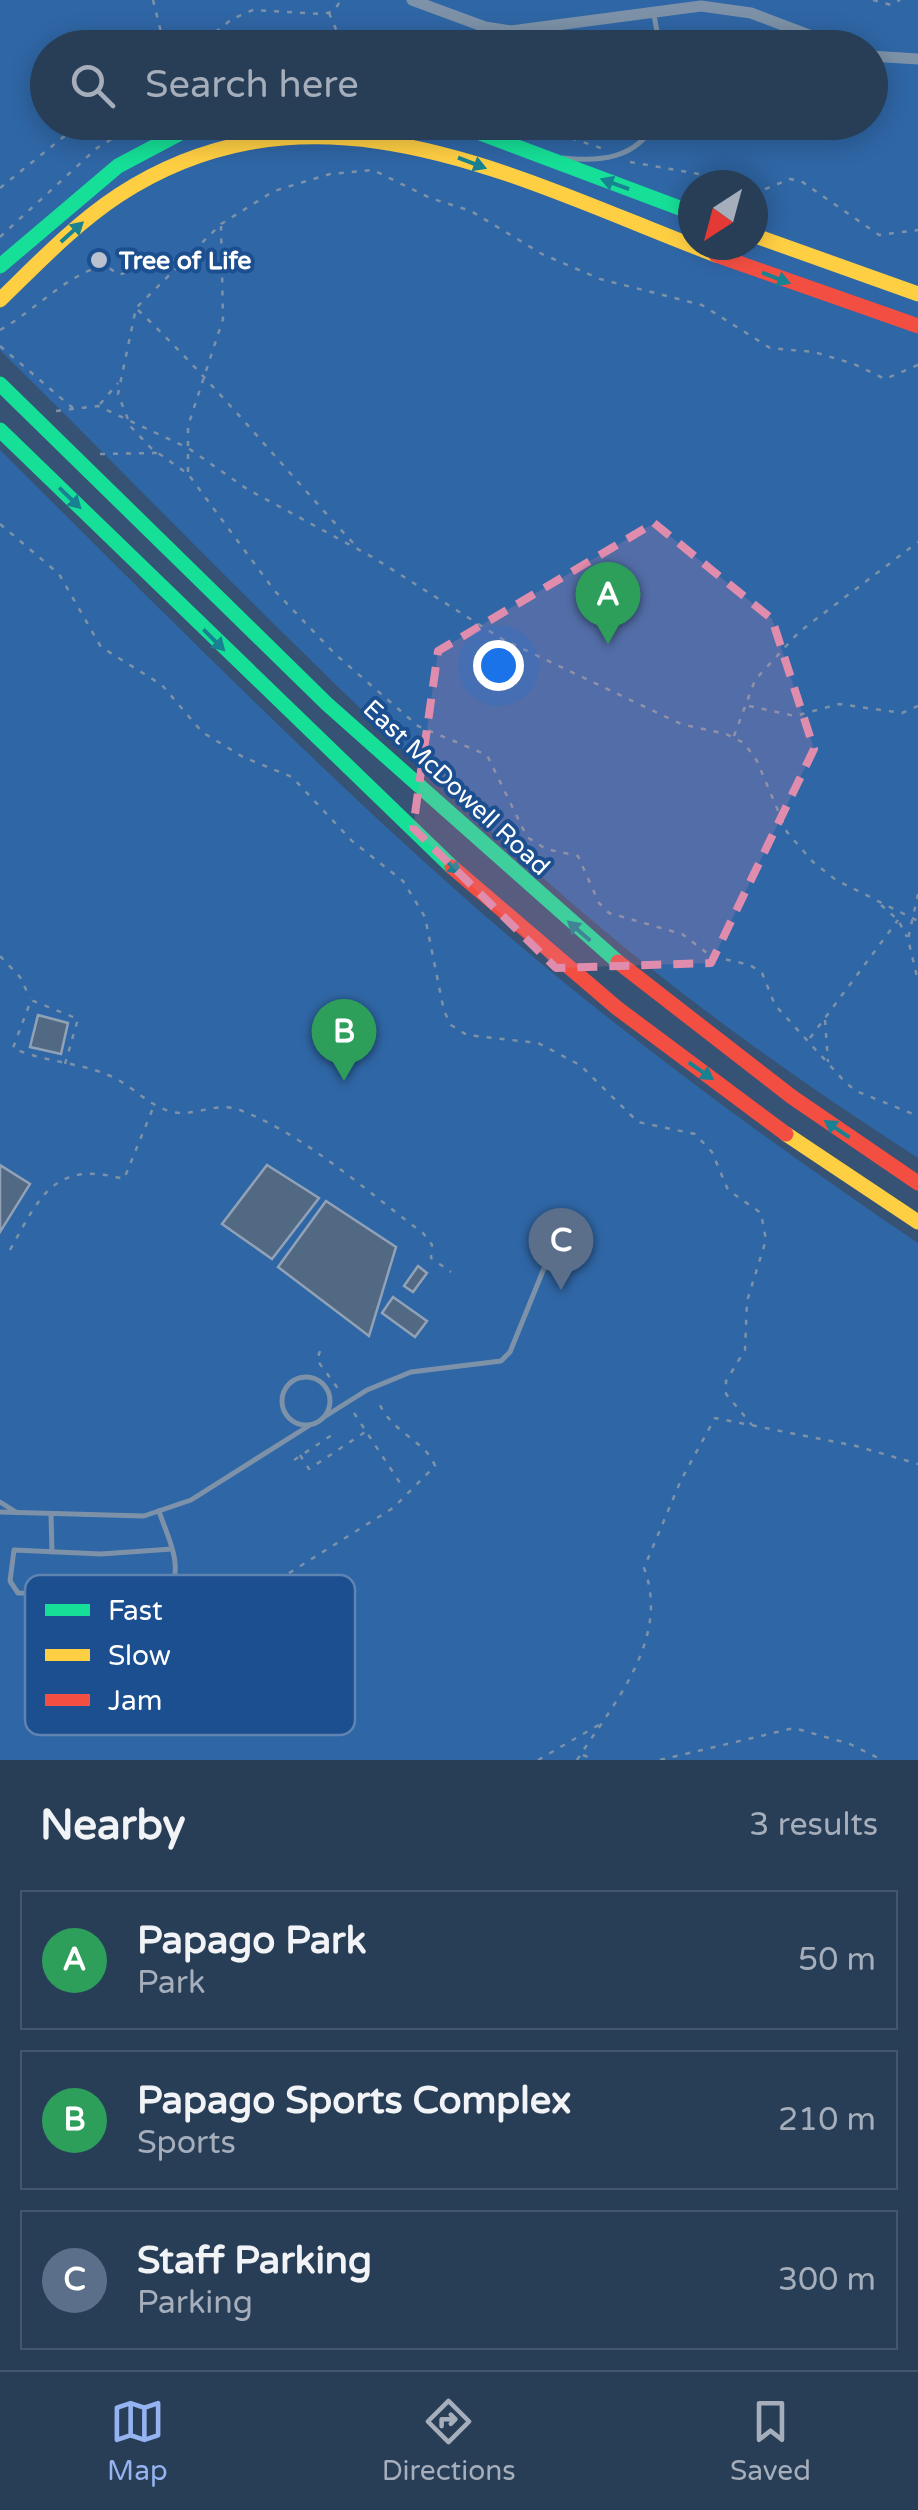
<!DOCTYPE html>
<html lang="en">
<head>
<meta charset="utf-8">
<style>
  :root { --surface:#283e57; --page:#30455d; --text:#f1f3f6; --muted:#a5aeba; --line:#44576d; --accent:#95b2f1 }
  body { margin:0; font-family:"Varela Round",sans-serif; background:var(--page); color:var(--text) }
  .compass { position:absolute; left:678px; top:170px; width:90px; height:90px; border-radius:50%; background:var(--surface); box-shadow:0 5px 25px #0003; rotate:216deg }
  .you { position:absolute; left:498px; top:665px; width:35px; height:35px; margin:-25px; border:8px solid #fff; border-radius:50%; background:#1a73e8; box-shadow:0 0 0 15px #1a73e833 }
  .badge { display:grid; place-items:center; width:65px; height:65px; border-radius:50%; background:var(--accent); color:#fff; font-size:32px; font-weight:700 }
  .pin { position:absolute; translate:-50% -82px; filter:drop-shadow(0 2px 5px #0008) }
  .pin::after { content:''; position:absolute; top:52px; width:35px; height:30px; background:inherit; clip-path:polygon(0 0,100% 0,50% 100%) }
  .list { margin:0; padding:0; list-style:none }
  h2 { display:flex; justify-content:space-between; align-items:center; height:130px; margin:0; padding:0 40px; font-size:42px }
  h2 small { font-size:32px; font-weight:400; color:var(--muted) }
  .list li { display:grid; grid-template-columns:65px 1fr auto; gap:30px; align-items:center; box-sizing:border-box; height:140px; margin:0 20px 20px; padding:0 20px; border:2px solid var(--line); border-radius:0px }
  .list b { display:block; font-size:38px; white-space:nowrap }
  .list p { margin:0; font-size:32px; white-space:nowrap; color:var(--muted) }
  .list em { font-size:32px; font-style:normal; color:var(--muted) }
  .icon { flex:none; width:55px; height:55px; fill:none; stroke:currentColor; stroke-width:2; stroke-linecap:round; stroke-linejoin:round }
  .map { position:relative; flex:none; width:918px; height:1760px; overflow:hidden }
  .search { position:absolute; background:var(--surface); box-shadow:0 5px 25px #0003; left:30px; right:30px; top:30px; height:110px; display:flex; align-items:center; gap:25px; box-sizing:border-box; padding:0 35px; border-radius:55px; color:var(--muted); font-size:38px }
  .sheet { height:610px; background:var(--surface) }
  nav { display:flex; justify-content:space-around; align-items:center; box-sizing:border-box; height:140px; border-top:2px solid var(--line); background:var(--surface); font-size:28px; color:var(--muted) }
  nav a { display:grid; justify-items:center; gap:5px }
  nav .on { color:var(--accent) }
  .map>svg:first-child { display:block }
</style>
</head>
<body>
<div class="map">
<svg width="918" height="1760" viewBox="0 0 918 1760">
  <rect width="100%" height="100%" fill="#365274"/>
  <g fill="#2f66a5" fill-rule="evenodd">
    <path d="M0 0H918V1158C806 1086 696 1008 594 922 385 744 195 543 0 350ZM48 48H870V122H48ZM693 185H753V245H693Z"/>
    <path d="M0 450C145 594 288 739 440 876 590 1011 751 1130 918 1243V1760H0Z"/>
  </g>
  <g fill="#526984" stroke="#92a2b6" stroke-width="2.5">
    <path d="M38 1015 68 1023 61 1054 30 1047Z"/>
    <path d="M0 1165 30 1184 0 1232Z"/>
    <path d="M267 1165 319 1198 272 1259 222 1224Z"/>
    <path d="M326 1201 396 1247 369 1336 278 1267Z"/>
    <path d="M418 1266 427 1273 413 1292 404 1286Z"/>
    <path d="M393 1297 427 1321 415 1337 382 1313Z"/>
  </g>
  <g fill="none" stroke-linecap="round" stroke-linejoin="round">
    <g stroke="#7d92a8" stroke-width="2.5" stroke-dasharray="5 8" stroke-linecap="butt">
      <path d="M153 0 165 48"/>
      <path d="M873 0 891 5 900 0"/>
      <path d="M329 13 338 34 336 48"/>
      <path d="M195 48 232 19 253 10 324 14 334 11 341 0"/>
      <path d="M522 122 601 148"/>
      <path d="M630 162 699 174 722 185"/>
      <path d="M0 188 82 122"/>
      <path d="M753 194 790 179 801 181 879 235 918 230"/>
      <path d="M0 237 97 148 140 122"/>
      <path d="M138 310C216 384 283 468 356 546"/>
      <path d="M0 330C37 309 66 275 105 265L119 275 162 259 186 262"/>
      <path d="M0 346 75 410"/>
      <path d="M918 365 885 379 854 364 814 352 770 348 702 305 600 279 542 254 471 211 430 198 373 170 330 174 274 191 221 224 136 308 118 394 131 427 151 448 188 474 274 590 335 654 418 726 487 755 527 837 546 849 578 856 599 903 609 913 682 934 711 956 750 965 762 973 775 1005 845 1082 856 1091 918 1116"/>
      <path d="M100 404 118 383"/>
      <path d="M56 411 98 406 188 448 247 489 374 558 502 639 681 724 726 734 744 743 757 761 787 832 813 862 836 880 918 921"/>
      <path d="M100 454 157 453"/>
      <path d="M188 472V426L223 319 221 226"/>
      <path d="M0 524 59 574 101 647 162 685 202 732 243 757 292 777 352 841 403 881 425 917 444 1011 451 1025 467 1035 538 1043 580 1065 638 1122 695 1134 712 1152 728 1190 761 1213 766 1240 747 1301 745 1350 726 1381V1394L752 1425"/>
      <path d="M749 706 795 716 839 704 902 713 918 706"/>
      <path d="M734 736 755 680 799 632 918 542"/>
      <path d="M918 894 908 939 918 981"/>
      <path d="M881 905 898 920 907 937"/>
      <path d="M0 956 20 977 30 998"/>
      <path d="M825 1020 828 1062"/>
      <path d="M810 1038 898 920"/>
      <path d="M65 1064 78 1019 31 1000 13 1048C43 1062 78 1062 108 1075 133 1085 147 1106 173 1112 195 1117 217 1101 240 1110 307 1136 366 1191 423 1233L432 1245 431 1258 451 1272"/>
      <path d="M10 1250C40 1196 54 1160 124 1179L153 1108"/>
      <path d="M320 1351 317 1360 339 1390"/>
      <path d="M354 1413 402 1486"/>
      <path d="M300 1455 309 1469 365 1432"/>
      <path d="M294 1460 335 1433"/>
      <path d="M278 1580 393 1508 435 1466C425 1439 389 1433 377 1398"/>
      <path d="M583 1755 595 1760"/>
      <path d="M538 1760 602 1723"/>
      <path d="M577 1760C613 1704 671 1639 644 1568L681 1480 715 1418 856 1446 918 1464"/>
      <path d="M660 1760 794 1728 850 1744 882 1760"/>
    </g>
    <g stroke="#7d92a8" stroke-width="5">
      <path d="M654 15 660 48"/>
      <path d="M563 158C600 162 636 159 656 122"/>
      <circle cx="306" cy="1401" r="24"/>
      <path d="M324 1417 367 1390 411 1372 501 1361 510 1352 549 1256"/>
      <path d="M0 1502 16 1512"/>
      <path d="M159 1511C167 1536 183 1563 171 1588L155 1594 18 1593 10 1581 14 1550 101 1554 172 1549"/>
      <path d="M0 1512 144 1516 191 1500 310 1425"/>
      <path d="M51 1515 52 1552"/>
    </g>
    <g stroke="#7d92a8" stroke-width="11">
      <path d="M412 0 485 27 511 31 701 6 751 13 843 48"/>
      <path d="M870 56 918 59"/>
    </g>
    <g stroke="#16e098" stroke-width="15">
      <path d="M451 122 693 213"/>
      <path d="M0 266 118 166 201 122"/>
      <path d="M0 384 327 704 618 962"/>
      <path d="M0 430 452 867"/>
    </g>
    <g stroke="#ffcf43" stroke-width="15">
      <path d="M753 235 918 294"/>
      <path d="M0 300C38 263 75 224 119 195 318 66 521 181 716 255"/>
      <path d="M786 1134 918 1222"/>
    </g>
    <g stroke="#f24e42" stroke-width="15">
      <path d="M716 255 918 326"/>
      <path d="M452 867 617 1008 786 1134"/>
      <path d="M618 962 792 1097 918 1183"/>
    </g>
  </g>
  <defs><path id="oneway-solid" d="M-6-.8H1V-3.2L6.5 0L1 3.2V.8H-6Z" transform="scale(2.5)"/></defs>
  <g fill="#198292">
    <use href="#oneway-solid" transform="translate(472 163) rotate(21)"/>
    <use href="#oneway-solid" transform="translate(615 184) rotate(-160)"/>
    <use href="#oneway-solid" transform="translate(72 232) rotate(-42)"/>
    <use href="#oneway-solid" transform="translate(776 278) rotate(21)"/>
    <use href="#oneway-solid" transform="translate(70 498) rotate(44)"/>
    <use href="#oneway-solid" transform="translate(214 640) rotate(45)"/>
    <use href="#oneway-solid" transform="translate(450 864) rotate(43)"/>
    <use href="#oneway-solid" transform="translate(579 931) rotate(-139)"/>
    <use href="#oneway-solid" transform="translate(701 1071) rotate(35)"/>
    <use href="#oneway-solid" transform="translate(837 1129) rotate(-146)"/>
  </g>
  <path fill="#e08cad" fill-opacity="0.2" stroke="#e08cad" stroke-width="8" stroke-dasharray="20 12" stroke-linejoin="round" d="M654 523 772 619 814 749 711 963 556 968 413 828 438 651Z"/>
  <circle fill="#b9c2ce" stroke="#1b4f8f" stroke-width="4" cx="99" cy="260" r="10"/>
  <g text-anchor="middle" stroke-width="8" stroke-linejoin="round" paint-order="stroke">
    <g font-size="25" font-weight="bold" fill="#fff" stroke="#1b4f8f" text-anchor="start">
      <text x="119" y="269">Tree of Life</text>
    </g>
    <g font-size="25" fill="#fff" stroke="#1b4f8f">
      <text transform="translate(457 787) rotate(43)" y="9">East McDowell Road</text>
    </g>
  </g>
  <rect x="25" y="1575" width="330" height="160" rx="15" fill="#1b4f8f" stroke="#5f84b1" stroke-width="2.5"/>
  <rect x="45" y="1604" width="45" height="12" fill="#16e098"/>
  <rect x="45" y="1649" width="45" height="12" fill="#ffcf43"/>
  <rect x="45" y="1694" width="45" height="12" fill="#f24e42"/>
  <g font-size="28" fill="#fff">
    <text x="108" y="1620">Fast</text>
    <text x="108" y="1665">Slow</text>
    <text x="108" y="1710">Jam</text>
  </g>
</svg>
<svg class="compass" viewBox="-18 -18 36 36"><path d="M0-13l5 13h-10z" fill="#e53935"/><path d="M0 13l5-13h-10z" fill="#a5aeba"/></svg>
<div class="you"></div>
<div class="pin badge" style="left:608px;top:644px;background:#2e9e5b">A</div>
<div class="pin badge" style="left:344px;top:1081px;background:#2e9e5b">B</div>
<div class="pin badge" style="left:561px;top:1290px;background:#5c6f8a">C</div>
<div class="search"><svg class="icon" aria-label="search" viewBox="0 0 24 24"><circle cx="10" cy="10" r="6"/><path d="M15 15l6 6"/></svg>Search here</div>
</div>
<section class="sheet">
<h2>Nearby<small>3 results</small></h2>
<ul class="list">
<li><span class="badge" style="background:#2e9e5b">A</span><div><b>Papago Park</b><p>Park</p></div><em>50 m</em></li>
<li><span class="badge" style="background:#2e9e5b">B</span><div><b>Papago Sports Complex</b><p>Sports</p></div><em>210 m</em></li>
<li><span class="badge" style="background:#5c6f8a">C</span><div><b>Staff Parking</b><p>Parking</p></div><em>300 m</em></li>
</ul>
</section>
<nav>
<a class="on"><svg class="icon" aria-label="map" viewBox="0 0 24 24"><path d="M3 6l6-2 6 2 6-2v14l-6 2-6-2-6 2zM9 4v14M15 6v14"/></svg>Map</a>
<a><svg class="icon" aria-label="directions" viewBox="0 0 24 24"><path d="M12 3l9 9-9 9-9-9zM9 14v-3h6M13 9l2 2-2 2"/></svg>Directions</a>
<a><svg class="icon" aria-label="saved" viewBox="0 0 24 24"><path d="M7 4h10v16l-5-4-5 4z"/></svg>Saved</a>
</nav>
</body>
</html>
